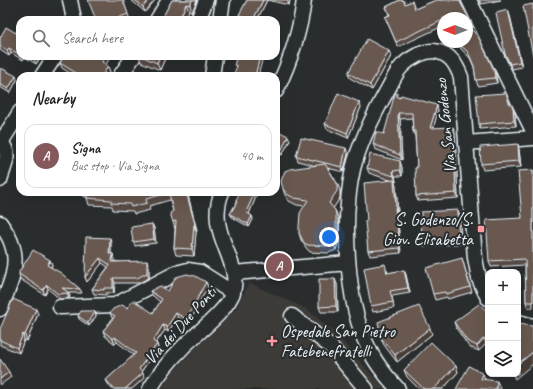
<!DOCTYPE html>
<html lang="en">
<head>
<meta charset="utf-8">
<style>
  :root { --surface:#fff; --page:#f2f2f2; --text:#222; --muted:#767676; --line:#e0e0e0; --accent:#85585c }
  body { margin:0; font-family:Caveat,sans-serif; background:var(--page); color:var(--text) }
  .controls { position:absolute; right:12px; bottom:12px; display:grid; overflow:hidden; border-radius:8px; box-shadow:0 4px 16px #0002 }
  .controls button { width:36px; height:36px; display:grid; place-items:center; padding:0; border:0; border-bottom:1px solid var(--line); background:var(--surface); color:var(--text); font:20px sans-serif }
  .compass { position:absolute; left:437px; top:12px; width:36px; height:36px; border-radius:50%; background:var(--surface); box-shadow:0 4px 16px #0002; rotate:270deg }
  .you { position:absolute; left:329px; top:237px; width:14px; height:14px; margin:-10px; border:3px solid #fff; border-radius:50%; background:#1a73e8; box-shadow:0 0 0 6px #1a73e833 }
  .badge { display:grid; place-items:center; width:26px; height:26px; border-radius:50%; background:var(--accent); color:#fff; font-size:13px; font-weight:700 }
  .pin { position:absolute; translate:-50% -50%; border:2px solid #fff; box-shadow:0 1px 4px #0006 }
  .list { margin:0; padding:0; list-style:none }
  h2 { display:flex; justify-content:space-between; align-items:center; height:52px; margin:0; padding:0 16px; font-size:17px }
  h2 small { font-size:13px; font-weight:400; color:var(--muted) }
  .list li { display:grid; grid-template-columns:26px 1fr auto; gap:12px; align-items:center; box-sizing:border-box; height:64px; margin:0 8px 8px; padding:0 8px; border:1px solid var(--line); border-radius:12px }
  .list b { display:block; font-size:15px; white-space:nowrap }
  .list p { margin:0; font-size:13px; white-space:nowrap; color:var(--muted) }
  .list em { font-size:13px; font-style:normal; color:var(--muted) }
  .icon { flex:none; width:22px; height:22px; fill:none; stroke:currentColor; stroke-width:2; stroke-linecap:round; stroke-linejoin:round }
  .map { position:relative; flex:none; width:533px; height:389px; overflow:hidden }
  .search { position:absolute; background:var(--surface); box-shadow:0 4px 16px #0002; left:16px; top:16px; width:264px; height:44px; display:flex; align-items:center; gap:10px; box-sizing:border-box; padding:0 14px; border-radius:12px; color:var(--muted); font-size:15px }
  .panel { position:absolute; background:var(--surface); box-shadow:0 4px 16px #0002; left:16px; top:72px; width:264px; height:124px; border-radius:12px }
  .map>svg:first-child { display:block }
</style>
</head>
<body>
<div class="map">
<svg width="533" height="389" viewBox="0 0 533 389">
  <rect width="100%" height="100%" fill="#2a2d2e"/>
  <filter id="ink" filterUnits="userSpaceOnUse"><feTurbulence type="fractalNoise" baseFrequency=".025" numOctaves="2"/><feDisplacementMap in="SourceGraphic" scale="8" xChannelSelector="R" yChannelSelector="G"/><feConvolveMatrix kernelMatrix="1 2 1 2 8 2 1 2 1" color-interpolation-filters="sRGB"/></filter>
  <g filter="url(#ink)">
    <path fill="#3d3a38" d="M249 283 307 309 337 335 372 375 386 389H161L173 372 197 346 236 309Z"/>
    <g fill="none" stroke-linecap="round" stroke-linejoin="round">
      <g stroke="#e8f1f8" stroke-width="17">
        <g id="minor">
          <path d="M70 0 74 20"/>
          <path d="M469 0 533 131"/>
          <path d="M157 20 169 0"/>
          <path d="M198 20 206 0"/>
          <path d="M220 20 223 0"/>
          <path d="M42 76 55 56"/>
          <path d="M120 76 134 56"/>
          <path d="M212 76 215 56"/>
          <path d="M276 91C290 62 300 33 304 0"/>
          <path d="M466 143 533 138"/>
          <path d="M0 144 20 112"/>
          <path d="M0 180C4 165 12 155 1 142"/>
          <path d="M0 223C5 230 10 237 12 245 20 266 8 290 0 309"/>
          <path d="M234 273 348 263"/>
          <path d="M60 307 115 305 176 273 188 270 200 272 233 293"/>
          <path d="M292 316 331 347 366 389"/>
          <path d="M518 322 533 326"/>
          <path d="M150 389C159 373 171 359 184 346 197 333 228 310 233 292 242 259 205 233 222 192"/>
          <path d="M398 389C386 376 375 363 368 347 346 304 342 216 353 169 360 141 374 114 388 89 392 82 396 72 402 66 410 58 423 51 434 51 450 53 456 64 461 77L475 258 479 279 488 298"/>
        </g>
      </g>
      <use href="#minor" stroke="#2a2d2e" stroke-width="14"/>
    </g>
    <g fill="#594c44" stroke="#e8f1f8">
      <path d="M123 0 130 20H96Z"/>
      <path d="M131 0H155L145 12Z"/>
      <path d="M172 0H197L192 12 189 10 162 18Z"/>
      <path d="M247 0H290L289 5 267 0 257 20H242L239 15Z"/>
      <path d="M400 0H403L405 4 412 1 415 9 436 0H459L471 22 473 27 467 30V18H443V26L398 47 385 17 389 15 386 7Z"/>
      <path d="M479 0H501L481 4Z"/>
      <path d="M510 16 522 67 512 69 505 54Z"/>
      <path d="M20 29V56H41L36 64 25 57 23 60 11 53 9 56 0 50V38L16 33Z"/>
      <path d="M459 44 494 70 496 75 497 83 478 86 476 80 474 67 470 58 461 49Z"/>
      <path d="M389 51 391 56 372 90 350 78 348 73Z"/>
      <path d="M139 56H166L160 70 141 62Z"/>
      <path d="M60 63 106 65 110 72 107 76H74L62 68Z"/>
      <path d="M0 70 17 80 10 93 0 87Z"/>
      <path d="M399 97 438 110 433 128 455 132 458 198 418 201 416 196 417 168 415 136 413 131 412 118 400 119 402 160 375 149 373 144 384 134Z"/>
      <path d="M509 103 513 108 515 114 516 126 480 129 479 124Z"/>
      <path d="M361 107 348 138 327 129 325 124Z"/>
      <path d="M276 130 290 140 282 155 276 152Z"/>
      <path d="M519 149 521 167 483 170 481 164Z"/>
      <path d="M348 154 343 172 328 168 337 183 340 190V198L333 208 338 217V243L336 250 328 253 310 252 307 249 301 240 299 233 305 206 297 205 289 201 285 195 283 189 316 166 298 161 296 156Z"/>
      <path d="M402 167V176H395L396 182 394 181 396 186 398 213H397L401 253 370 256 368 251 367 221 393 181 369 173 367 168Z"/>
      <path d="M533 170V308H528L526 302 525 265 491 267 489 261 522 218Z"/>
      <path d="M73 192H189L188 195 197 231 196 232 194 256 176 255 174 248 175 229 173 222V211L170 200 149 206 150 210 134 214 133 211 113 210 112 206 89 205 87 198 79 193 78 195Z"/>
      <path d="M240 192H258L249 214 252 216 253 219 249 227 232 217 230 214 236 203V201Z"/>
      <path d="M460 215 461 244 424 246 422 241Z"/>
      <path d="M152 224 154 228 156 243 135 246 133 242Z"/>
      <path d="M110 238 111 243V254H113L114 259V261L149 266V278L138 283H115L114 293H106V295L94 294 92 289 108 267 102 263 87 282 85 277Z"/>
      <path d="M462 258 472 292 448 299 447 297 435 300 433 294Z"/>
      <path d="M50 260 52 265 51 267 80 289 82 293H69L70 297 69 298 60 299 48 289 45 295 20 279 19 274Z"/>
      <path d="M387 270 388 273 404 270 406 275 410 293 392 296 394 308 373 312 371 306Z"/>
      <path d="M206 282 208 287 197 306 198 308 187 324 178 317 168 332 165 330 156 343 157 344 158 348 141 372 144 378 132 389H112L108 384 106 380 134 355 117 342 115 344 105 336 103 331 113 318H112L110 313 127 308 153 313 160 302 152 295 150 291H168Z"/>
      <path d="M337 284 338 312H321L319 307Z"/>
      <path d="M95 312 96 316 89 326 79 319 78 316Z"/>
      <path d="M488 312V345L486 344 479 351 469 347 456 328 454 322Z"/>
      <path d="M38 314 27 341 24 340 19 353 0 345V329Z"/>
      <path d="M432 334 397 362 384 345 381 338Z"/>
      <path d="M456 366 458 372 443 389H419L407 377 404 370Z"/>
    </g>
    <g fill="#493e37" stroke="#e8f1f8">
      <path d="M149 0H155L145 12 143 7Z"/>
      <path d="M192 0H197L192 12 190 5Z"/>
      <path d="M263 0H267L257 20H253Z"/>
      <path d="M287 0H290L289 5Z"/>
      <path d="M186 4 189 10 185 20H179Z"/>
      <path d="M508 10 510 16 522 67 520 62Z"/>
      <path d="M9 48 11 53 9 56 7 50Z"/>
      <path d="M389 51 391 56 372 90 370 85Z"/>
      <path d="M21 56H24L25 57 23 60Z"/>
      <path d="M36 56H41L36 64 34 59Z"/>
      <path d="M106 56H111L104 68 102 62Z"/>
      <path d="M160 56H166L160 70 157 63Z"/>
      <path d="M260 56 262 61 258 76H255Z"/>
      <path d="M108 66 110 72 107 76H102Z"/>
      <path d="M494 70 496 75 497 83 495 78Z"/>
      <path d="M16 76 17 80 10 93 8 89Z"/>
      <path d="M359 102 361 107 348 138 347 133Z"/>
      <path d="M437 105 438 110 432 134 430 128Z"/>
      <path d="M513 108 515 114 516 126 514 121Z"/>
      <path d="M398 113 400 119 402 160 400 155Z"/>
      <path d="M453 127 455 132 458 198 456 193Z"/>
      <path d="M288 136 290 140 282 155 281 151Z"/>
      <path d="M518 144 519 149 521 167 519 161Z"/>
      <path d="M346 148 348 154 343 172 342 167Z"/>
      <path d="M400 161 402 167V176L400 170Z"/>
      <path d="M393 171 395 176 396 182 394 176Z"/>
      <path d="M394 180 396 186 398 213 396 208Z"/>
      <path d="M337 183 340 190V198L332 210 329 203Z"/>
      <path d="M186 192H189L188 195 197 231 195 224Z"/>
      <path d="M255 192H258L248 216 246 212Z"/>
      <path d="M395 208 397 213 401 253 400 248Z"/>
      <path d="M335 210 338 217V243L336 250 333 243Z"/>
      <path d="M458 210 460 215 461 244 459 238Z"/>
      <path d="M252 216 253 219 249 227 248 224Z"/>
      <path d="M152 224 154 228 156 243 154 239Z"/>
      <path d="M194 225 196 232 194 256 192 249Z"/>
      <path d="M110 238 111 243V259L109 254Z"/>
      <path d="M113 254 114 259V266L112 262Z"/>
      <path d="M100 258 102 263 87 282 85 277Z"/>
      <path d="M50 260 52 265 49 270 47 265Z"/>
      <path d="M147 261 149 266V278L147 273Z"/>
      <path d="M404 270 406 275 410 293 408 288Z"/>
      <path d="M113 278 115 283 114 293 113 288Z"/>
      <path d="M335 279 337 284 338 312 336 306Z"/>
      <path d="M206 282 208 287 197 306 198 308 187 324 186 319Z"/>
      <path d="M47 285 48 289 45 295 43 290Z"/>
      <path d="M68 292 70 297 69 298 67 293Z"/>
      <path d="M36 309 38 314 27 341 25 335Z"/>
      <path d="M95 312 96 316 89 326 88 323Z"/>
      <path d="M176 313 178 317 168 332 167 327Z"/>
      <path d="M163 325 165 330 154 345 153 341Z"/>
      <path d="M430 328 432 334 397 362 395 355Z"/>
      <path d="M23 334 24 340 19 353 17 348Z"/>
      <path d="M115 337 117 342 115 344 113 339Z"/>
      <path d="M484 338 486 344 479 351 477 346Z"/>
      <path d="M157 344 158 348 140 373 139 369Z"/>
      <path d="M533 352V364L515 379 513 374H518V364Z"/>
      <path d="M456 366 458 372 443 389H434Z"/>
      <path d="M9 372 11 377 0 385V379Z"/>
      <path d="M143 373 144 378 132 389H125Z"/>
      <path d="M483 374 486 381 481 379Z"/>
      <path d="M497 381 500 388V389H496Z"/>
    </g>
    <g fill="#68584f" stroke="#e8f1f8">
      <path d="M88 0H123L128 14 112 20H96Z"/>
      <path d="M135 0H149L143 7Z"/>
      <path d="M172 0H192L190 5 186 4 179 20H158L162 18Z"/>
      <path d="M247 0H263L253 20H249L239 15Z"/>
      <path d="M400 0H403L405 4 412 1 415 9 436 0H459L471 22 467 24V18H450V17L448 18H443V20L396 42 385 17 390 15 386 7Z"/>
      <path d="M533 4V56L523 6Z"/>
      <path d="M508 10 520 62 510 64 505 54 496 13Z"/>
      <path d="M6 27 16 33 18 28 20 29V55L9 48 7 50 0 46V38Z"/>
      <path d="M472 30 478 36 494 70 495 78 476 80 474 66 468 52 459 44 460 42H467V35Z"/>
      <path d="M367 39 389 51 370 85 348 73Z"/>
      <path d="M30 56H36L34 59Z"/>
      <path d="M64 56H106L102 62 108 66 102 76H81L60 63Z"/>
      <path d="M141 56H160L157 63Z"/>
      <path d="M237 56H260L255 76H233L237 66 234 65Z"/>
      <path d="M1 68 16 76 8 89 0 84V70Z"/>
      <path d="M338 93 359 102 347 133 325 124Z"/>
      <path d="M395 93H397V97L400 98 401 95 437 105 430 128 453 127 456 193 416 196 415 168H417L415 131H413L412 113H398L400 155 373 144 376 132 384 134Z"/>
      <path d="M506 93 509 103H510L513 108 514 121 479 124 476 95Z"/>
      <path d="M276 130 288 136 281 151 276 149Z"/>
      <path d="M301 138 346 148 342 167 296 156Z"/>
      <path d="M518 144 519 161 481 164 480 147Z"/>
      <path d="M370 154 400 161V170L393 171 394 176 367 168Z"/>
      <path d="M325 164 337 183V191L329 203 335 210 336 215V236L333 243 326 246 308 245 304 243 299 233V227L300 213 308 200 294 198 287 194 283 189 281 181 285 171 290 169Z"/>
      <path d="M533 170V302H526L525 259 489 261 486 220 522 218 518 171Z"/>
      <path d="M394 180 396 208H395L400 248 368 251 365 221H367L364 183Z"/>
      <path d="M86 192H186L195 224 194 225 192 249 174 248 176 221 173 222 170 213 173 211 169 193 146 199 147 203 131 207 130 204 111 203V200L87 198V192Z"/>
      <path d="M240 192H255L246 212 252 216 248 224 230 214 237 202 236 201Z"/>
      <path d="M458 210 459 238 422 241 421 212Z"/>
      <path d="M152 224 154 239 133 242 131 227Z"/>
      <path d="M86 237 110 238 109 254H113L112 262 147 261V273L137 278H113V288H104V290L92 289 110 265 100 258 85 277Z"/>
      <path d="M33 250 50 260 47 265 61 273 80 289 62 288 68 292 67 293 58 294 47 285 43 290 19 274V272Z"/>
      <path d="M462 258 470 287 446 294 445 292 433 294 426 268Z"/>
      <path d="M385 264 387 273 404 270 408 288 390 291 393 302 371 306 364 268Z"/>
      <path d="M187 274 195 276 206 282 195 303H196L186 319 176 313 167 327 163 325 153 341 157 344 139 369 143 373 125 389H114L106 380 136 353 115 337 113 339 103 331 115 316 110 313 113 309 122 305 127 308 133 300 153 313 162 299 150 291 160 286 168 291 176 277Z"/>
      <path d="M319 279H335L336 306 319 307Z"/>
      <path d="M13 299 36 309 25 335 23 334 17 348 0 340V329Z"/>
      <path d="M479 304 488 312V341L484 338 477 346 467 341 454 322Z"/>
      <path d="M419 306 430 328 395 355 381 338 378 322Z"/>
      <path d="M81 311H93L95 312 88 323 78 316Z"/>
      <path d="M518 324 532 326 533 328V352L518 364Z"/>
      <path d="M431 342 456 366 434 389H424L404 370Z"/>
      <path d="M0 359 9 372 0 379Z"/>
      <path d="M469 366 483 374 481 379 497 381 496 389H456Z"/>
    </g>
  </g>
  <g fill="#ff9aa2" stroke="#2a2d2e" stroke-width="1.5">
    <rect x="477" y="225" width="8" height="8" rx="2"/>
    <path d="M270 335h4v4h4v4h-4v4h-4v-4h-4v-4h4z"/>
  </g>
  <g text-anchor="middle" stroke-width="4" stroke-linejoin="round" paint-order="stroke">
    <g font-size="17" fill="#e8f1f8" stroke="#2a2d2e">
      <text transform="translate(445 126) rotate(-96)" y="6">Via San Godenzo</text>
      <text transform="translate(180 325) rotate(-48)" y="6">Via dei Due Ponti</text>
    </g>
    <g font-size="17" fill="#e8f1f8" stroke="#2a2d2e" text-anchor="end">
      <text x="473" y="225">S. Godenzo/S.<tspan x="473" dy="20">Giov. Elisabetta</tspan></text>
      <text x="281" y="337" text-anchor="start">Ospedale San Pietro<tspan x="281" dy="20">Fatebenefratelli</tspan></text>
    </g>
  </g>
</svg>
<div class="controls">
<button>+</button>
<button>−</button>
<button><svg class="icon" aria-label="layers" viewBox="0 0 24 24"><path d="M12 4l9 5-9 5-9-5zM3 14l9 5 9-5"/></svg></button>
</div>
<svg class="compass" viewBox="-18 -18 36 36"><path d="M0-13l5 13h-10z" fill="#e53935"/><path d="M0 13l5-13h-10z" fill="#767676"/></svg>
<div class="you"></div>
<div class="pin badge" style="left:279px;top:266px">A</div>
<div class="search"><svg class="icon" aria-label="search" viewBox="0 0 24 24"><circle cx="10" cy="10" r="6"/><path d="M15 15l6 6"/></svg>Search here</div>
<section class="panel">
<h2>Nearby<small></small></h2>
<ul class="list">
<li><span class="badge">A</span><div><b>Signa</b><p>Bus stop · Via Signa</p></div><em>40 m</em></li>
</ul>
</section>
</div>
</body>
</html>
